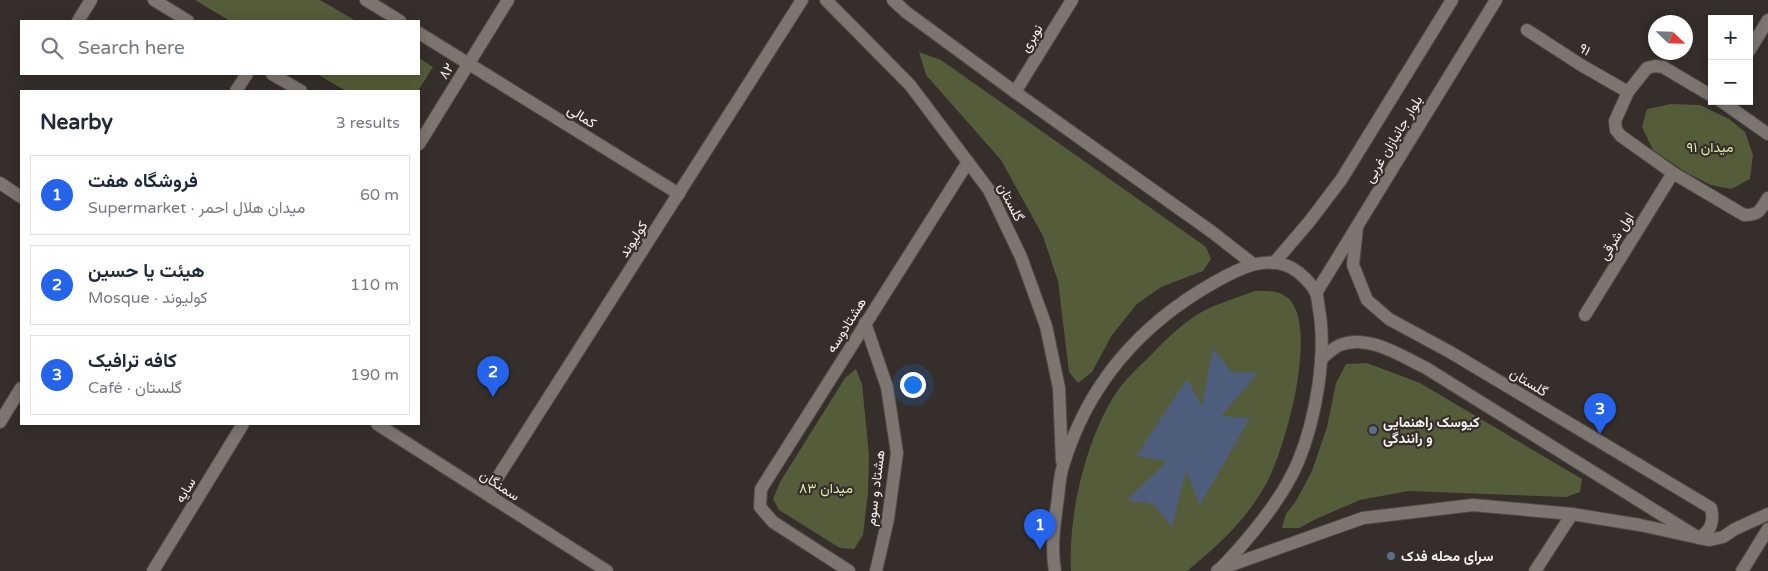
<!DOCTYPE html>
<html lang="en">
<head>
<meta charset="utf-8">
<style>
  :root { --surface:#fff; --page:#f6f6f7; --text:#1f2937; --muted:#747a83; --line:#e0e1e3; --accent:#2563eb }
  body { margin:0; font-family:"Varela Round",Vazirmatn,sans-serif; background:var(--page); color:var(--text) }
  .controls { position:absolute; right:15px; top:15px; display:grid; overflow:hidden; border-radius:0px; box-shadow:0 2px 12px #0003 }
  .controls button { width:45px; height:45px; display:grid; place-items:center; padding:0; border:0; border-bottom:1px solid var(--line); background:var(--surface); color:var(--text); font:25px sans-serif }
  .compass { position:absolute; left:1648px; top:15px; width:45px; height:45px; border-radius:50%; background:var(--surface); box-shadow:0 2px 12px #0003; rotate:113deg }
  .you { position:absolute; left:912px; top:384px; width:18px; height:18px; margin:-12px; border:4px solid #fff; border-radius:50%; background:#1a73e8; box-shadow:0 0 0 8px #1a73e833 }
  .badge { display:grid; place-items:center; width:32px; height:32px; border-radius:50%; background:var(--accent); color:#fff; font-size:16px; font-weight:700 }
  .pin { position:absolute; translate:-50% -41px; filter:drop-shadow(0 1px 2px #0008) }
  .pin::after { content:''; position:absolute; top:26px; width:18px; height:15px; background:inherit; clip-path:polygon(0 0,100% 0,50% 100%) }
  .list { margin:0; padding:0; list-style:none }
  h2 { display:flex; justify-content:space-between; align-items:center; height:65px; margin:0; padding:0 20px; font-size:21px }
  h2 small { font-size:16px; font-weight:400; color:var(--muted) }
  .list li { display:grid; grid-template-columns:32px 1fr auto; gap:15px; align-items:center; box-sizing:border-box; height:80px; margin:0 10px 10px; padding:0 10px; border:1px solid var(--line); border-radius:0px }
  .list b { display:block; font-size:19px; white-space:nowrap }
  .list p { margin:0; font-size:16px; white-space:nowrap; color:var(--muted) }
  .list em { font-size:16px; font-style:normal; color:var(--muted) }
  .icon { flex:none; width:28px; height:28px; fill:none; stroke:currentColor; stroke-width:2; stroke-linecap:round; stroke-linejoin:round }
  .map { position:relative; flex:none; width:1768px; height:571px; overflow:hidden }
  .search { position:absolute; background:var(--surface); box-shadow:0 2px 12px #0003; left:20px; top:20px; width:400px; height:55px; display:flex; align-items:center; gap:12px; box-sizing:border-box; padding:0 18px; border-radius:0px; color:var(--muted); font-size:19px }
  .panel { position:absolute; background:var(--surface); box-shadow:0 2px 12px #0003; left:20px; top:90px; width:400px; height:335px; border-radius:0px }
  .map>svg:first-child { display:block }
</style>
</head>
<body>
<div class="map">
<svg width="1768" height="571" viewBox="0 0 1768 571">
  <rect width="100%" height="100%" fill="#352e2a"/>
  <g fill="#555c39">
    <path d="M195 0H320L356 21H230Z"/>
    <path d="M919 52 941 60 1206 247 1211 259 1203 271 1161 287 1137 304 1112 335 1092 372 1078 383 1069 372 1058 281 1043 236 1001 160 926 75Z"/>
    <path d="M419 58 433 67 418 91H346L317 74H419Z"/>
    <path d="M1671 104 1700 105 1729 119 1745 132 1753 155 1750 179 1731 189 1711 185 1687 173 1653 150 1642 127 1647 109Z"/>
    <path d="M1255 291C1267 291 1281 290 1290 300 1318 332 1285 450 1266 484 1247 519 1218 546 1187 571H1071C1068 516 1085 443 1114 396 1124 380 1139 367 1152 354 1166 339 1181 325 1198 314 1215 304 1236 298 1255 291Z"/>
    <path d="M1367 363 1420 383 1582 479 1580 492 1566 497 1408 491 1360 500 1318 518 1299 528H1282L1286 514 1296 501 1312 471 1327 427 1336 383 1346 364Z"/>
    <path d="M856 369 862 384 869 455 868 493 863 535 854 549 840 548 779 510 773 499 780 482 845 378Z"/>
  </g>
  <path fill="#4e5d7c" d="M1213 348 1231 372 1258 373 1221 416 1250 418 1200 505 1186 471 1172 527 1153 504 1127 500 1167 461 1136 456 1187 379 1202 406Z"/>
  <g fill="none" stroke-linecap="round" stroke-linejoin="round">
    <g stroke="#514b47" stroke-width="14">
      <g id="street">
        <path d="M154 0 188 21"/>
        <path d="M366 0 400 21"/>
        <path d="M78 21 91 0"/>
        <path d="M1527 30 1581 65 1628 92"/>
        <path d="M419 33 679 194"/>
        <path d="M1749 51 1768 20"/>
        <path d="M272 74 301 91"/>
        <path d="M236 91 247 74"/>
        <path d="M1015 92 1072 0"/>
        <path d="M1712 96 1663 67 1655 66 1647 68 1628 92 1615 121 1616 130 1621 136 1673 173 1744 215C1760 215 1760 210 1768 198"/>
        <path d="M1721 101 1768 134"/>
        <path d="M419 144 508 0"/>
        <path d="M1585 315 1673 173"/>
        <path d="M865 323 887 387 897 453 888 519 876 571"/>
        <path d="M1321 359C1326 355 1333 348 1340 345 1369 334 1401 356 1426 368L1699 538 1710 540 1723 537 1735 529 1768 514"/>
        <path d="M0 422 21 388"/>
        <path d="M487 494 802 0"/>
        <path d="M1220 569 1363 518 1473 505 1572 514 1640 525 1699 538C1712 530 1714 521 1711 508L1450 352 1389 319 1367 300 1353 265 1357 227"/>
        <path d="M153 571 243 424"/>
        <path d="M849 571 773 522 760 507 761 489 968 162"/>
        <path d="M1535 571 1572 514"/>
        <path d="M1742 571 1768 529"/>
      </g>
    </g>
    <g stroke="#514b47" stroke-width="14">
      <g id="secondary">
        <path d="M826 0 910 85 989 190 1021 257 1046 326 1059 388 1062 461"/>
        <path d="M893 0 906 12 1015 92 1212 232 1253 264"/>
        <path d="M0 183 21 197"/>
        <path d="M1274 263 1309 222 1341 180 1452 0"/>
        <path d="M1316 293 1496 0"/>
        <path d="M377 424 607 571"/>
        <path d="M1055 571C1051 550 1054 526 1057 505 1059 492 1059 478 1063 466 1088 383 1140 324 1215 282 1238 269 1266 254 1292 268 1301 273 1312 284 1316 293 1318 298 1318 304 1319 309 1327 354 1316 419 1298 462 1284 495 1260 525 1236 552 1230 558 1224 566 1217 571"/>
      </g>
    </g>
    <use href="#street" stroke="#7d7570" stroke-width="12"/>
    <use href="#secondary" stroke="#7d7570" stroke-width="12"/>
  </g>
  <g fill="#5c6f8a" stroke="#352e2a" stroke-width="2">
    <circle cx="1373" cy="430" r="5"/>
    <circle cx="1391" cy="556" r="5"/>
  </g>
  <g text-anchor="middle" stroke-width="4.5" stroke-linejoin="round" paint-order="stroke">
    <g font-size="14" fill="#f7f2ef" stroke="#352e2a">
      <text transform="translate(1031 38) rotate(-58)" y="5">نوبری</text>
      <text transform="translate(1585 49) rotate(32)" y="5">۹۱</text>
      <text transform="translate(446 71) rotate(-58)" y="5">۸۲</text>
      <text transform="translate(582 116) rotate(32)" y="5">کمالی</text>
      <text transform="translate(1393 139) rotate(-59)" y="5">بلوار جانبازان غربی</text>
      <text transform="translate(1011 202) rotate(63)" y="5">گلستان</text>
      <text transform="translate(1616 236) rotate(-58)" y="5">اول شرقی</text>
      <text transform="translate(633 239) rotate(-57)" y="5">کولیوند</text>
      <text transform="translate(846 325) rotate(-58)" y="5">هشتادوسه</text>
      <text transform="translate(1529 382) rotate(31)" y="5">گلستان</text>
      <text transform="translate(500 485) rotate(33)" y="5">سمنگان</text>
      <text transform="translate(875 488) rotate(-83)" y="5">هشتاد و سوم</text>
      <text transform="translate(185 490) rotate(-59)" y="5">سایه</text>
    </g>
    <g font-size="14" fill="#ddeaaa" stroke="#352e2a">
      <text x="1710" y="152">میدان ۹۱</text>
      <text x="826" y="493">میدان ۸۳</text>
    </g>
    <g font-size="14" font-weight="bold" fill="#f7f2ef" stroke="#352e2a" text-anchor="start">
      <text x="1383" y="427">کیوسک راهنمایی<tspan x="1383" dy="16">و رانندگی</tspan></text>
      <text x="1401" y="561">سرای محله فدک</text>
    </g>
  </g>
</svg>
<div class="controls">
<button>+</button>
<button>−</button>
</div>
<svg class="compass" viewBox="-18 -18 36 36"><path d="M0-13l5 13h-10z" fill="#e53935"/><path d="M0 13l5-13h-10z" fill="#747a83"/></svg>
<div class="you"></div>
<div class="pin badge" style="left:1040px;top:550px">1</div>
<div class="pin badge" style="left:493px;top:397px">2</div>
<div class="pin badge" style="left:1600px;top:434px">3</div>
<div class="search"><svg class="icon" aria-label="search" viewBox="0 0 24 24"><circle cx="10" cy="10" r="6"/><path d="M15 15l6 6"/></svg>Search here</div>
<section class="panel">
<h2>Nearby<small>3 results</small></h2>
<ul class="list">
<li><span class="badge">1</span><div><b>فروشگاه هفت</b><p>Supermarket · میدان هلال احمر</p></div><em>60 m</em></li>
<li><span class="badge">2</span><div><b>هیئت یا حسین</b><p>Mosque · کولیوند</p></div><em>110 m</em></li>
<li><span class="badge">3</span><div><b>کافه ترافیک</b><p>Café · گلستان</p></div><em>190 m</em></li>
</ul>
</section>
</div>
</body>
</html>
